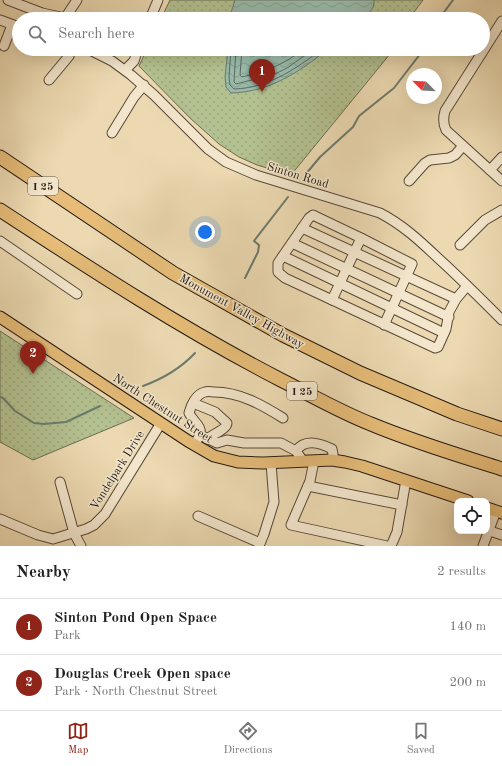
<!DOCTYPE html>
<html lang="en">
<head>
<meta charset="utf-8">
<style>
  :root { --surface:#fff; --page:#f6f6f6; --text:#222; --muted:#767676; --line:#e0e0e0; --accent:#8f2418 }
  body { margin:0; font-family:"Old Standard TT",serif; background:var(--page); color:var(--text) }
  .controls { position:absolute; right:12px; bottom:12px; display:grid; overflow:hidden; border-radius:8px; box-shadow:0 4px 16px #0002 }
  .controls button { width:36px; height:36px; display:grid; place-items:center; padding:0; border:0; border-bottom:1px solid var(--line); background:var(--surface); color:var(--text); font:20px sans-serif }
  .compass { position:absolute; left:406px; top:68px; width:36px; height:36px; border-radius:50%; background:var(--surface); box-shadow:0 4px 16px #0002; rotate:294deg }
  .you { position:absolute; left:205px; top:232px; width:14px; height:14px; margin:-10px; border:3px solid #fff; border-radius:50%; background:#1a73e8; box-shadow:0 0 0 6px #1a73e833 }
  .badge { display:grid; place-items:center; width:26px; height:26px; border-radius:50%; background:var(--accent); color:#fff; font-size:13px; font-weight:700 }
  .pin { position:absolute; translate:-50% -33px; filter:drop-shadow(0 1px 2px #0008) }
  .pin::after { content:''; position:absolute; top:21px; width:14px; height:12px; background:inherit; clip-path:polygon(0 0,100% 0,50% 100%) }
  .list { margin:0; padding:0; list-style:none }
  h2 { display:flex; justify-content:space-between; align-items:center; height:52px; margin:0; padding:0 16px; font-size:17px }
  h2 small { font-size:13px; font-weight:400; color:var(--muted) }
  .list li { display:grid; grid-template-columns:26px 1fr auto; gap:12px; align-items:center; box-sizing:border-box; height:56px; padding:0 16px; border-top:1px solid var(--line) }
  .list b { display:block; font-size:15px; white-space:nowrap }
  .list p { margin:0; font-size:13px; white-space:nowrap; color:var(--muted) }
  .list em { font-size:13px; font-style:normal; color:var(--muted) }
  .icon { flex:none; width:22px; height:22px; fill:none; stroke:currentColor; stroke-width:2; stroke-linecap:round; stroke-linejoin:round }
  .map { position:relative; flex:none; width:502px; height:546px; overflow:hidden }
  .search { position:absolute; background:var(--surface); box-shadow:0 4px 16px #0002; left:12px; right:12px; top:12px; height:44px; display:flex; align-items:center; gap:10px; box-sizing:border-box; padding:0 14px; border-radius:22px; color:var(--muted); font-size:15px }
  .sheet { height:164px; background:var(--surface) }
  nav { display:flex; justify-content:space-around; align-items:center; box-sizing:border-box; height:56px; border-top:1px solid var(--line); background:var(--surface); font-size:11px; color:var(--muted) }
  nav a { display:grid; justify-items:center; gap:2px }
  nav .on { color:var(--accent) }
  .map>svg:first-child { display:block }
</style>
</head>
<body>
<div class="map">
<svg width="502" height="546" viewBox="0 0 502 546">
  <defs>
    <pattern id="park-dots" width="8" height="8" patternUnits="userSpaceOnUse"><rect width="8" height="8" fill="#b3c08f"/><path d="M2 2h.1M6 6h.1" fill="none" stroke="#9aa47a" stroke-width="1.8" stroke-linecap="round"/></pattern>
    <pattern id="water-waves" width="16" height="10" patternUnits="userSpaceOnUse"><rect width="16" height="10" fill="#99baa9"/><path d="M0 5q4-4 8 0t8 0" fill="none" stroke="#849f91"/></pattern>
  </defs>
  <rect width="100%" height="100%" fill="#ecd9b1"/>
  <filter id="stains"><feTurbulence type="fractalNoise" baseFrequency=".005" numOctaves="4"/><feColorMatrix values="0 0 0 0 .2 0 0 0 0 .09 0 0 0 0 .02 0 0 0 .5 -.17"/></filter>
  <radialGradient id="worn" r=".72"><stop offset=".6" stop-color="#630" stop-opacity="0"/><stop offset="1" stop-color="#630" stop-opacity=".3"/></radialGradient>
  <g fill="url(#park-dots)" stroke="#6c6d51">
    <path d="M170 0H423L409 19H161Z"/>
    <path d="M147 49H393L390 54 291 175 257 165 239 157 219 144 190 118 139 66Z"/>
    <path d="M0 331 134 418 33 460 0 442Z"/>
  </g>
  <g fill="url(#water-waves)" stroke="#6b7a6d">
    <path d="M235 0H374C375 9 369 13 362 19H229Z"/>
    <path d="M228 49H328C299 72 270 92 231 93L226 87 225 77Z"/>
  </g>
  <g fill="none" stroke-linecap="round" stroke-linejoin="round">
    <g stroke="#5f6a5e" stroke-width="1">
      <path d="M231 49 229 77 230 85 234 89C268 88 296 69 322 49"/>
      <path d="M236 49 234 82 236 84 275 74 287 68 314 49"/>
      <path d="M242 49 240 75 242 77C267 71 283 65 304 49"/>
    </g>
    <g stroke="#6b7a6d" stroke-width="2">
      <path d="M439 19 453 0"/>
      <path d="M305 175 320 157 353 127 359 116 394 88 424 49"/>
      <path d="M245 278 258 252 259 245 254 241 288 197"/>
      <path d="M143 386C162 379 181 368 195 353"/>
      <path d="M0 397 3 398 15 411 34 423 44 424 66 422 100 406"/>
    </g>
    <g stroke="#574a3a" stroke-width="11">
      <g id="minor">
        <path d="M8 0 42 13 65 18 77 0"/>
        <path d="M150 19 158 0"/>
        <path d="M0 20 19 27"/>
        <path d="M502 21 445 111C443 118 443 124 446 130L502 181"/>
        <path d="M4 46 12 25"/>
        <path d="M88 49 112 61 131 75 154 95 208 149 226 162 256 175 380 213C403 225 420 241 438 258 460 278 481 299 502 320"/>
        <path d="M125 70 134 61 138 49"/>
        <path d="M49 80 69 56 71 49"/>
        <path d="M112 133 134 97 144 85"/>
        <path d="M490 170 502 157"/>
        <path d="M409 181 425 163 430 160 449 158 455 155 463 146"/>
        <path d="M302 228 456 299"/>
        <path d="M0 241 77 294"/>
        <path d="M292 243 449 317"/>
        <path d="M460 245 485 220 502 210"/>
        <path d="M283 256 444 333"/>
        <path d="M332 300 361 238"/>
        <path d="M384 325 412 264 361 238 317 217 313 215 309 218 278 263V272L285 278 435 348 438 347 446 329 449 312 456 299 467 286"/>
        <path d="M193 403 215 412 227 423C227 429 213 434 207 439"/>
        <path d="M200 435C202 425 193 422 189 413 191 405 196 394 205 392 208 391 212 392 214 392 240 392 262 405 283 418"/>
        <path d="M197 440 200 435 217 443 227 440 244 443H281L296 451 303 461"/>
        <path d="M296 451C305 438 320 443 332 449L334 460"/>
        <path d="M314 461 310 481 291 525 387 546"/>
        <path d="M60 482 74 533 81 546"/>
        <path d="M308 486 402 505"/>
        <path d="M198 516 260 543"/>
        <path d="M0 519 38 535 53 539 86 529 94 525 105 514 161 423"/>
        <path d="M490 531 502 535"/>
        <path d="M259 546 264 534 274 502 271 463"/>
        <path d="M391 546 397 532 406 480"/>
        <path d="M483 546 496 511"/>
      </g>
    </g>
    <g stroke="#251a13" stroke-width="13">
      <g id="major">
        <path d="M0 317 188 441 214 456 238 462 263 463 332 460 345 462 362 466 468 501"/>
        <path d="M487 508 502 513"/>
      </g>
    </g>
    <g stroke="#251a13" stroke-width="15">
      <g id="highway">
        <path d="M0 157 173 273 283 335 360 373 457 414 502 429"/>
        <path d="M0 210C92 270 184 330 281 380 311 395 340 412 371 424 414 442 458 455 502 469"/>
      </g>
    </g>
    <use href="#minor" stroke="#f3e6cc" stroke-width="9"/>
    <use href="#major" stroke="#e6bc78" stroke-width="11"/>
    <use href="#highway" stroke="#e6bc78" stroke-width="13"/>
  </g>
  <g text-anchor="middle" stroke-width="3" stroke-linejoin="round" paint-order="stroke">
    <g fill="#f3e6cc" stroke="#63574a" stroke-width="1">
      <rect x="28" y="177" width="30" height="18" rx="3"/>
      <rect x="287" y="382" width="30" height="18" rx="3"/>
    </g>
    <g font-size="11" font-weight="bold" fill="#251a13">
      <text x="43" y="190">I 25</text>
      <text x="302" y="395">I 25</text>
    </g>
    <g font-size="12" fill="#251a13" stroke="#f3e6cc">
      <text transform="translate(298 175) rotate(17)" y="4">Sinton Road</text>
      <text transform="translate(242 311) rotate(29)" y="4">Monument Valley Highway</text>
      <text transform="translate(163 408) rotate(33)" y="4">North Chestnut Street</text>
      <text transform="translate(117 470) rotate(-58)" y="4">Vondelpark Drive</text>
    </g>
  </g>
  <rect width="100%" height="100%" filter="url(#stains)"/>
  <rect width="100%" height="100%" fill="url(#worn)"/>
</svg>
<div class="controls">
<button><svg class="icon" aria-label="locate" viewBox="0 0 24 24"><circle cx="12" cy="12" r="6"/><path d="M12 2v4M12 18v4M2 12h4M18 12h4"/></svg></button>
</div>
<svg class="compass" viewBox="-18 -18 36 36"><path d="M0-13l5 13h-10z" fill="#e53935"/><path d="M0 13l5-13h-10z" fill="#767676"/></svg>
<div class="you"></div>
<div class="pin badge" style="left:262px;top:92px">1</div>
<div class="pin badge" style="left:33px;top:374px">2</div>
<div class="search"><svg class="icon" aria-label="search" viewBox="0 0 24 24"><circle cx="10" cy="10" r="6"/><path d="M15 15l6 6"/></svg>Search here</div>
</div>
<section class="sheet">
<h2>Nearby<small>2 results</small></h2>
<ul class="list">
<li><span class="badge">1</span><div><b>Sinton Pond Open Space</b><p>Park</p></div><em>140 m</em></li>
<li><span class="badge">2</span><div><b>Douglas Creek Open space</b><p>Park · North Chestnut Street</p></div><em>200 m</em></li>
</ul>
</section>
<nav>
<a class="on"><svg class="icon" aria-label="map" viewBox="0 0 24 24"><path d="M3 6l6-2 6 2 6-2v14l-6 2-6-2-6 2zM9 4v14M15 6v14"/></svg>Map</a>
<a><svg class="icon" aria-label="directions" viewBox="0 0 24 24"><path d="M12 3l9 9-9 9-9-9zM9 14v-3h6M13 9l2 2-2 2"/></svg>Directions</a>
<a><svg class="icon" aria-label="saved" viewBox="0 0 24 24"><path d="M7 4h10v16l-5-4-5 4z"/></svg>Saved</a>
</nav>
</body>
</html>
